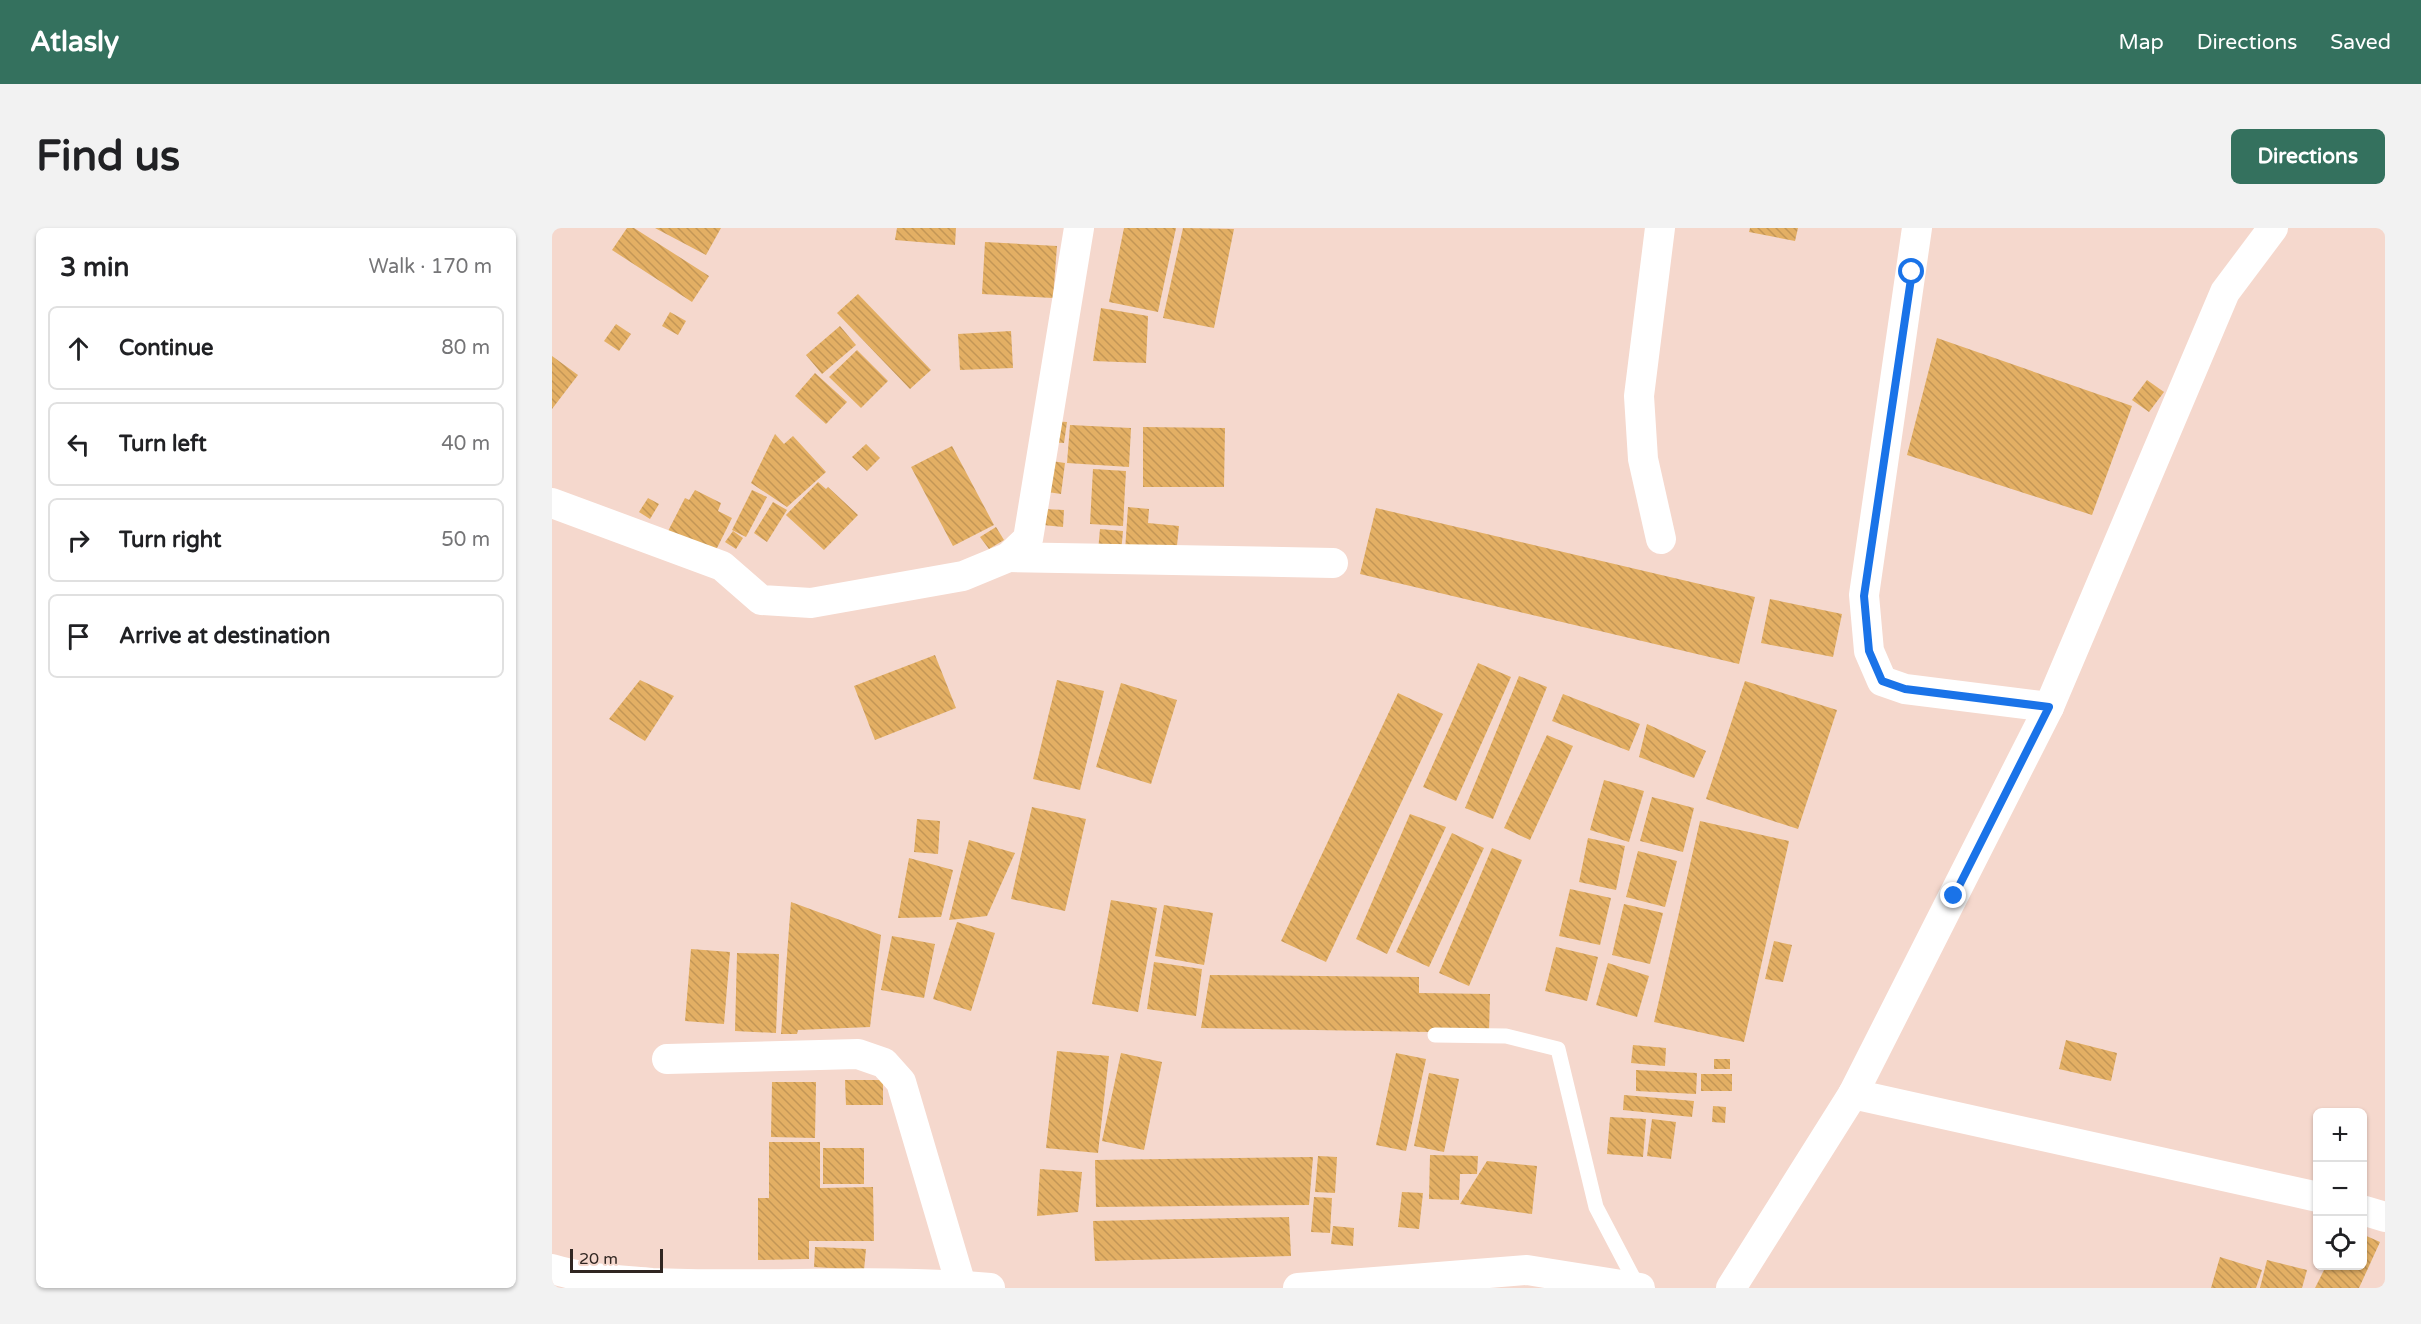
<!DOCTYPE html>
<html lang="en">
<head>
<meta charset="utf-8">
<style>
  :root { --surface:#fff; --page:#f2f2f2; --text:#202124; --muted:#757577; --line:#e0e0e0; --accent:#34715e }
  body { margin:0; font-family:"Varela Round",sans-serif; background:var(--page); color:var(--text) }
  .controls { position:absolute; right:18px; bottom:18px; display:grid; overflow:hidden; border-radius:9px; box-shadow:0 2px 4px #0004 }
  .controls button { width:54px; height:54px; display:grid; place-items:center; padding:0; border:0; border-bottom:2px solid var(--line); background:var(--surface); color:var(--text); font:30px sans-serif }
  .scale { position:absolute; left:18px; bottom:15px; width:93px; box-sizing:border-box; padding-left:6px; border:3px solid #302621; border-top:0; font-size:16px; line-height:21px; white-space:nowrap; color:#302621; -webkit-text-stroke:4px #f5d8cd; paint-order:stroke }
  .stop { position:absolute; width:18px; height:18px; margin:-14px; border:4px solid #1a73e8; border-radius:50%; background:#fff }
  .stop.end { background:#1a73e8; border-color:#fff; box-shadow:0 2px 6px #0008 }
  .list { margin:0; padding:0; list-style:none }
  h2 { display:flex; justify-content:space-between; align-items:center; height:78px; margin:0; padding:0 24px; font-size:26px }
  h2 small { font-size:20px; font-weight:400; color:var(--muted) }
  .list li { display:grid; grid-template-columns:39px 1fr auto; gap:18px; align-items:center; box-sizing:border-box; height:84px; margin:0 12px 12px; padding:0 12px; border:2px solid var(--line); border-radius:9px }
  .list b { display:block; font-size:22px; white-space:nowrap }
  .list em { font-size:20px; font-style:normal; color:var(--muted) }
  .icon { flex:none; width:33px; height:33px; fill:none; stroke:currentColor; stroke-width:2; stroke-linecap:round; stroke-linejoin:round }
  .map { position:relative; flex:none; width:1833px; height:1060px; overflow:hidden; border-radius:9px }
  header { display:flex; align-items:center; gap:36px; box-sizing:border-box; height:84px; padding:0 30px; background:var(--accent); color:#fff }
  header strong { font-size:28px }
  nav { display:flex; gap:33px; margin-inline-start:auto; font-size:21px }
  .intro { display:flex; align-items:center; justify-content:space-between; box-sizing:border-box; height:144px; padding:0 36px }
  h1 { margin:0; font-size:42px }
  .button { padding:15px 27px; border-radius:9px; background:var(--accent); color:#fff; font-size:21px; font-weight:700 }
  main { display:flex; gap:36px; padding:0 36px }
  aside { flex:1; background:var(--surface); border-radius:9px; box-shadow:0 2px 4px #0004 }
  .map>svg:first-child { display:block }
</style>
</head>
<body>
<header>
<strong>Atlasly</strong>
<nav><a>Map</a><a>Directions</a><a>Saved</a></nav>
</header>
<div class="intro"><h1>Find us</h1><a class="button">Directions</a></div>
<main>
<aside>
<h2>3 min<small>Walk · 170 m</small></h2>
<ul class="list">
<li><svg class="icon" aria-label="ahead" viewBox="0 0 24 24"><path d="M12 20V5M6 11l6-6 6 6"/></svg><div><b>Continue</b></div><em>80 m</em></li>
<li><svg class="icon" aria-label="left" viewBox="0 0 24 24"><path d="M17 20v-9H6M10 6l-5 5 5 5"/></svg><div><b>Turn left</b></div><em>40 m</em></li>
<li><svg class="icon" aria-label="right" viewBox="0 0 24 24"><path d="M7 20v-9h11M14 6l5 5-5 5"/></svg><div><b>Turn right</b></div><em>50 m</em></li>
<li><svg class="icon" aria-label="arrive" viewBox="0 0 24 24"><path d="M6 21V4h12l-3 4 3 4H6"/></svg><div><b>Arrive at destination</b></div></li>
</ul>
</aside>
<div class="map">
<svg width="1833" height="1060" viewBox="0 0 1833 1060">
  <defs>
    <pattern id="building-back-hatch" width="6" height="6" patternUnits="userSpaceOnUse" patternTransform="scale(1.5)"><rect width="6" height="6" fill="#e3af64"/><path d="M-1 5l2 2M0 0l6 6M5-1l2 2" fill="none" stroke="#c39656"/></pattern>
  </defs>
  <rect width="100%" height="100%" fill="#f5d8cd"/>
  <g fill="url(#building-back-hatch)">
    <path d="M75 0H82L157 48 140 74 60 22Z"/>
    <path d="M103 0H169L154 27Z"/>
    <path d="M345 0H404L403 17 343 12Z"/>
    <path d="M572 0H624L606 84 557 74Z"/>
    <path d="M631 0 682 1 662 100 611 90Z"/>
    <path d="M1198 0H1246L1243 13 1197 4Z"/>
    <path d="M433 14 505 18 501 70 430 66Z"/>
    <path d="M306 66 379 142 358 161 285 85Z"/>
    <path d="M549 80 596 88 594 135 541 133Z"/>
    <path d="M118 84 134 93 126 107 110 98Z"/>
    <path d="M64 96 79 106 67 123 52 113Z"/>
    <path d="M288 98 304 117 270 146 254 127Z"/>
    <path d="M459 103 461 140 408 142 406 106Z"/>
    <path d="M1385 110 1580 178 1540 287 1355 227Z"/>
    <path d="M305 122 336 153 309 180 277 149Z"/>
    <path d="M0 128 26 147 0 181Z"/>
    <path d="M263 145 295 174 274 196 243 168Z"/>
    <path d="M1595 152 1612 164 1597 184 1580 172Z"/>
    <path d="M499 193 515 194 512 215 497 214Z"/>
    <path d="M518 197 579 200 577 239 515 235Z"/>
    <path d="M591 199 673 200 672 259H591Z"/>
    <path d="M223 206 232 216 241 208 274 244 235 279 199 255Z"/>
    <path d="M314 216 328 230 315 243 300 229Z"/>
    <path d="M400 218 442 297 401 318 359 239Z"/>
    <path d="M493 232 513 235 509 266 489 263Z"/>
    <path d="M541 241 574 243 571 298 538 296Z"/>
    <path d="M266 254 274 261 276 259 306 287 272 322 234 287Z"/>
    <path d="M143 262 169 275 166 283 180 290 159 332 113 309 133 270 137 272Z"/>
    <path d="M200 262 215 269 194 309 180 302Z"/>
    <path d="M96 270 107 276 98 291 87 284Z"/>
    <path d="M221 274 235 282 215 314 202 305Z"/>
    <path d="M576 279 597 281 596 295 627 298 624 327 573 323Z"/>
    <path d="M824 280 1203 369 1187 436 808 346Z"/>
    <path d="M492 281 512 282 511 299 491 297Z"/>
    <path d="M444 299 452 312 437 321 428 309Z"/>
    <path d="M548 301 571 303 569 325 546 323Z"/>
    <path d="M181 303 191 310 184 321 173 314Z"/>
    <path d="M1218 371 1290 386 1281 429 1209 415Z"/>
    <path d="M383 427 404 480 323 512 302 458Z"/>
    <path d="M926 435 959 449 904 573 871 559Z"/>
    <path d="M967 448 995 459 941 591 913 580Z"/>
    <path d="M88 452 122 468 93 513 57 491Z"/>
    <path d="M505 452 552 463 528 562 481 551Z"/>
    <path d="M1193 453 1285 482 1246 601 1154 571Z"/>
    <path d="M569 455 625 472 599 556 544 539Z"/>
    <path d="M846 465 891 486 774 734 729 713Z"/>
    <path d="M1011 466 1088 496 1077 523 1000 493Z"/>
    <path d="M1095 496 1154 523 1142 550 1087 529Z"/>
    <path d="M995 507 1021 518 978 612 952 600Z"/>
    <path d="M1052 552 1092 563 1077 614 1038 602Z"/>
    <path d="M1100 569 1142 580 1131 624 1088 613Z"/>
    <path d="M480 579 534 591 513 683 459 671Z"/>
    <path d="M858 586 894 599 835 726 804 711Z"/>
    <path d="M365 591 388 593 386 626 362 624Z"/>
    <path d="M1148 593 1237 613 1192 814 1102 794Z"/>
    <path d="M900 605 932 620 877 739 844 724Z"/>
    <path d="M1036 610 1073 618 1064 662 1027 654Z"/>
    <path d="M417 612 463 625 435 688 397 692Z"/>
    <path d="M940 620 970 632 917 758 887 745Z"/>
    <path d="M1086 623 1125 633 1113 679 1074 669Z"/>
    <path d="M357 630 401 642 389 689 346 690Z"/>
    <path d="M1018 661 1059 670 1048 717 1007 708Z"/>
    <path d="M559 672 605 680 586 784 540 776Z"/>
    <path d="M239 674 329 707 318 799 246 802 245 806H229Z"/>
    <path d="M1072 676 1111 685 1098 736 1060 727Z"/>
    <path d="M612 677 661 685 652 737 603 728Z"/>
    <path d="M405 694 443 705 419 783 381 771Z"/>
    <path d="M340 708 383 716 372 770 329 762Z"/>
    <path d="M1222 713 1240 717 1231 754 1213 751Z"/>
    <path d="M1004 719 1046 729 1035 773 993 763Z"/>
    <path d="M139 721 178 724 172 796 133 793Z"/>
    <path d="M185 725 227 726 224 805 183 803Z"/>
    <path d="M602 734 650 741 644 788 595 781Z"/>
    <path d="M1056 735 1097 748 1085 789 1044 777Z"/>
    <path d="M658 747 867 749V765L938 766 937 805 649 800Z"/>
    <path d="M1514 812 1565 825 1559 853 1507 841Z"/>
    <path d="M1081 817 1114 820 1113 838 1079 835Z"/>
    <path d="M505 823 557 828 546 925 494 920Z"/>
    <path d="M569 825 610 834 592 922 550 913Z"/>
    <path d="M844 825 874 831 854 923 824 917Z"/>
    <rect x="1162" y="831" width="16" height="10"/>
    <path d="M1084 842 1145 845 1144 866 1084 863Z"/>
    <path d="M877 845 907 851 892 924 862 918Z"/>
    <rect x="1149" y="846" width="31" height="17"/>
    <path d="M293 852H331V877H294Z"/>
    <path d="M220 854H264L263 910 219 909Z"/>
    <path d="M1072 867 1142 873 1140 889 1071 882Z"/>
    <path d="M1161 878 1174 879 1173 895 1160 894Z"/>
    <path d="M1058 889 1094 891 1091 929 1055 926Z"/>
    <path d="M1100 891 1124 894 1119 931 1095 928Z"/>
    <path d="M217 914H268V960L321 959 322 1013H257V1031L206 1032V970H217Z"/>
    <rect x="271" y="920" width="41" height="36"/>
    <path d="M878 927 926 928 925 946H908L907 972 877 971Z"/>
    <path d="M766 928 785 929 783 965 763 964Z"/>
    <path d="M761 929 757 977 544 979 543 932Z"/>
    <path d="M935 933 985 938 980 986 908 976Z"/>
    <path d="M488 941 530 944 526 984 485 988Z"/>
    <path d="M850 964 871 965 867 1001 846 999Z"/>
    <path d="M762 969 780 970 778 1005 759 1004Z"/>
    <path d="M737 989 739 1028 543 1033 541 993Z"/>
    <path d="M781 998 802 1000 801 1018 779 1016Z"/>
    <path d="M1810 1006 1828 1014 1807 1060H1763L1774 1038H1810Z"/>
    <path d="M263 1019 314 1021 312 1042 262 1039Z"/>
    <path d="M1668 1029 1710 1042 1704 1060H1659Z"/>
    <path d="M1715 1032 1755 1042 1750 1060H1708Z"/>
  </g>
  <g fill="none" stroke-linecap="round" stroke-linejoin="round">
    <path stroke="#fff" stroke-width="15" d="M883 807 954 808 1006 821 1044 979 1086 1059"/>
    <g stroke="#fff" stroke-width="30">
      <path d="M1108 0 1087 168 1091 231 1109 311"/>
      <path d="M1365 0 1312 367 1317 423 1330 453 1353 461 1497 479"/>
      <path d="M0 275 170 338 209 372 259 375 411 348 457 329 476 311 527 0"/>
      <path d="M457 329 781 335"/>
      <path d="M115 831 306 826 332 835 349 854 409 1057"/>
      <path d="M1301 866 1766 969"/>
      <path d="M1810 982 1833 989"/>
      <path d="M0 1041C33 1051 66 1052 100 1055 212 1060 325 1050 438 1060"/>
      <path d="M746 1060 975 1042 1088 1060"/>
      <path d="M1179 1060 1301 866 1497 479 1673 64 1721 0"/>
    </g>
  </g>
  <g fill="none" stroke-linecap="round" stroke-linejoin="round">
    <path stroke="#1a73e8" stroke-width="8" d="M1360 44 1312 368 1317 423 1330 453 1353 461 1497 479 1402 668"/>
  </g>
</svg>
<div class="controls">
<button>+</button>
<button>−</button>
<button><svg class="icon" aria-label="locate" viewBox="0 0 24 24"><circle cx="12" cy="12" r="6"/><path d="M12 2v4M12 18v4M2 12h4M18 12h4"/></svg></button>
</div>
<div class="scale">20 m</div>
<div class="stop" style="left:1360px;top:44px"></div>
<div class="stop end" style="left:1402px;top:668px"></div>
</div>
</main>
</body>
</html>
